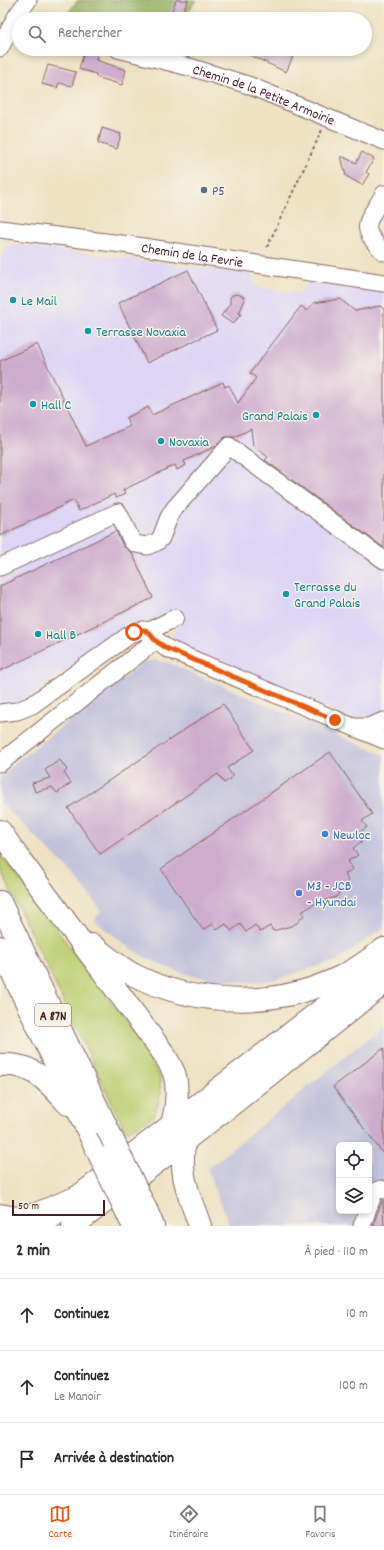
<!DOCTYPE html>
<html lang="fr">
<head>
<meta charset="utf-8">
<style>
  :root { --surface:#fff; --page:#f2f2f3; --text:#2b2b33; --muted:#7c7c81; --line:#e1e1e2; --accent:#ea580c }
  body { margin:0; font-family:Dekko,sans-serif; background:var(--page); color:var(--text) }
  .controls { position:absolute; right:12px; bottom:12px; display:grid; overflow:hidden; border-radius:6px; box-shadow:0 2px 6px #0003 }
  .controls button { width:36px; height:36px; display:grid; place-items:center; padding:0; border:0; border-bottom:1px solid var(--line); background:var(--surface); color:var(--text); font:20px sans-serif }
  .scale { position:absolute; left:12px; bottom:10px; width:93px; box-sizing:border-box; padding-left:4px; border:2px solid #4a1f2b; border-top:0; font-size:11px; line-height:14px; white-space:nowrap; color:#4a1f2b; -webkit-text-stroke:3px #f7f3e8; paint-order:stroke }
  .stop { position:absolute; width:12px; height:12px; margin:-9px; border:3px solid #ea580c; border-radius:50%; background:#fff }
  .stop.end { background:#ea580c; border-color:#fff; box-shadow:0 1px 4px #0008 }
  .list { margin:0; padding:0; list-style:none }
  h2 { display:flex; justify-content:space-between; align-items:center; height:52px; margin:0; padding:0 16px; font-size:17px }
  h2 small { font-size:13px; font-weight:400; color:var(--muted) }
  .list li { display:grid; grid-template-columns:26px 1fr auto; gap:12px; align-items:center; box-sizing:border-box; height:72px; padding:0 16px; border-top:1px solid var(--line) }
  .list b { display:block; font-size:15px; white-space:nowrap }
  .list p { margin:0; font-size:13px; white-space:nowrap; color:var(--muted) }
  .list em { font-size:13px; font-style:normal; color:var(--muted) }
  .icon { flex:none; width:22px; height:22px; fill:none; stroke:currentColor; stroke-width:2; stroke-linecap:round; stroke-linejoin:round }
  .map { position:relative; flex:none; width:384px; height:1226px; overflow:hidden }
  .search { position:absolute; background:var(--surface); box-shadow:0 2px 6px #0003; left:12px; right:12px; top:12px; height:44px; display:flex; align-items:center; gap:10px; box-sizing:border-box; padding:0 14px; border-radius:22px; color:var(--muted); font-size:15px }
  .sheet { height:268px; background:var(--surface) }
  nav { display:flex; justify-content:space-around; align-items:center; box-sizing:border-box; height:56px; border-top:1px solid var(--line); background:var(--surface); font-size:11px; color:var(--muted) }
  nav a { display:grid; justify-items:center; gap:2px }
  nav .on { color:var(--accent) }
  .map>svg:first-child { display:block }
</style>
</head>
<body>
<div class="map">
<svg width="384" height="1226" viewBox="0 0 384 1226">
  <rect width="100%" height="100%" fill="#f7f3e8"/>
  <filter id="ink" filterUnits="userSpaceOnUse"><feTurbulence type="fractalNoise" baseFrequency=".025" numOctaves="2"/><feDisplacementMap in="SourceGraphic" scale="8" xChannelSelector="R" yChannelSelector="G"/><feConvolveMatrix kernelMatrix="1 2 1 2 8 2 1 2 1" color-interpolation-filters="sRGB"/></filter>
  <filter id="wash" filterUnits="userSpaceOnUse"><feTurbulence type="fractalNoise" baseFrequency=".012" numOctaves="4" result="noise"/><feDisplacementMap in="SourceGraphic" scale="16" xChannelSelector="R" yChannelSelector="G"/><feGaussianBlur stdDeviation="0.9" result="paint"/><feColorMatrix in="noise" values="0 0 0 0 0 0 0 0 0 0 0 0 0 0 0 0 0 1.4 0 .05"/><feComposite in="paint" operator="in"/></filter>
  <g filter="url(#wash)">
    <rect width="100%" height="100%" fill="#eee2c3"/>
    <path fill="#ddd5f6" d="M9 244 251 274 257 287 299 294 309 281 384 292V713L382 715 349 718 178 646 171 639 179 624 170 613 126 629 115 637 105 638 96 642 92 653 24 701 0 705V259Z"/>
    <g fill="#c2c1dc" fill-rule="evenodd">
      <path d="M155 660 169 663 384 755V927L338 960 277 979 256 982 234 981 192 976 168 968 147 958 131 949 94 920 102 911 72 873 0 802V778L16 762 143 663Z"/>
      <path d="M384 1025V1226H230L207 1169ZM339 1145H369V1211H339Z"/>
    </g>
    <path fill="#bdcf73" stroke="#84774f" d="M0 854 134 1033 149 1056 160 1078 161 1094 154 1116 126 1132 0 869Z"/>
    <path fill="#96b265" stroke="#706848" d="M78 0H196L184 19H169L145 15 143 19H37L41 12 68 13Z"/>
    <g id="blocks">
      <g fill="#ceacce">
        <path d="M176 0H188L180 19H169Z"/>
        <path d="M85 49H99L96 60 126 70 122 85 96 77V74L79 69Z"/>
        <path d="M237 49H274L293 57 286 72Z"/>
        <path d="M48 65 76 72 72 86 59 83 57 88 42 84Z"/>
        <path d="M102 128 121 134 117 149 98 143Z"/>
        <path d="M362 152 374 159 366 172 369 174 362 185 346 176 341 156 356 163Z"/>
        <path d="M188 270 217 330 147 363 118 303Z"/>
        <path d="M238 294 244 297V302L239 313 241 314 233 324 221 316 230 304V297L233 295Z"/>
        <path d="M340 299 355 311 380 306 384 309V548L265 460 268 457 253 446 251 429 234 437H225L216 446 184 461 186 465 177 470 175 465 123 490 125 494 116 498 114 494 79 511 74 500 0 536V361L37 344 86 446 130 426 126 418 148 407 152 415 223 382 225 387 229 385 238 403 256 378 250 373 301 306 307 311 313 303Z"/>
        <path d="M116 531 123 546 132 553 153 598 0 671V586Z"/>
        <path d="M223 704 254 750 227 768 233 777 224 783 218 774 100 854 68 808Z"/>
        <path d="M330 752 372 814 362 821 367 827 357 834 362 841 353 848 358 855 348 861 353 869 345 874 348 881 336 897 314 904 302 912 304 915 297 923 291 926 273 931 270 926 260 932 255 925 246 932 240 924 231 931 226 924 217 930 213 924 203 930 161 869Z"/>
        <path d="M60 760 67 770 64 773 71 783 57 793 52 787 35 792 32 783 50 778 45 770Z"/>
        <path d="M384 1048V1155L333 1087Z"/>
        <path d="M383 1200 384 1226H373L377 1214Z"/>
      </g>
    </g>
  </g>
  <g filter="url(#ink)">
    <use href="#blocks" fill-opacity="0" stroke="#836360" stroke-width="1"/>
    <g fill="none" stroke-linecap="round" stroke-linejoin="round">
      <g stroke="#836360" stroke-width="19">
        <g id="minor">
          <path d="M0 48 16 17 28 0"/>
          <path id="s1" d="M118 49 193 68 248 85 384 141"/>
          <path d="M384 194C369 221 356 226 384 252"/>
          <path id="s2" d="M0 229 130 245 384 283"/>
          <path d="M0 567 118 512 132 541 136 544 147 546 157 542 161 538 169 517 174 509 229 446 384 560"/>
          <path d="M149 631 175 618"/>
          <path d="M0 713 17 711 32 705 128 636 138 631 143 630 149 631 156 640 166 648 384 740"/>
          <path d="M355 727H368L384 721"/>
          <path d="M0 763 156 640"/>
          <path d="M369 1206 374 1192 381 1189 384 1190"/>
          <path d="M362 1226 367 1211"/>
        </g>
      </g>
      <g stroke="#836360" stroke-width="24">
        <g id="major">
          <path d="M40 1226 384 962"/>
          <path d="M73 1226 231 1105 384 983"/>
        </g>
      </g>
      <g stroke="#836360" stroke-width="24">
        <g id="highway">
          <path d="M0 831 18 857 164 1054C168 1061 173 1069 175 1076 181 1106 170 1134 157 1161"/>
          <path d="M0 902 107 1128"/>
          <path d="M92 945C106 956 119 967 134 975 197 1007 277 1008 340 977 356 970 370 959 384 949"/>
          <path d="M0 947 101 1158"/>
          <path d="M0 1065C32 1062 48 1082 68 1104"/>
          <path d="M185 1140C178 1175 189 1194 200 1226"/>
          <path d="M147 1212 153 1226"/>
          <path d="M0 1215 17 1218 36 1214 78 1197"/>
        </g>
      </g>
      <path stroke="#836360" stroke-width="2" stroke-dasharray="3 3" stroke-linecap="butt" d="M267 247 322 130"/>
      <use href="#minor" stroke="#fff" stroke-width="17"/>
      <use href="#major" stroke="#fff" stroke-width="22"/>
      <use href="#highway" stroke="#fff" stroke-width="22"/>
      <g stroke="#836360" stroke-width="24" stroke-linecap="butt">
        <g id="highway-bridge">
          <path d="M107 1128 147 1212"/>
          <path d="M101 1158 132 1223"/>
        </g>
      </g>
      <use href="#highway-bridge" stroke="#fff" stroke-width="22"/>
    </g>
  </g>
  <g fill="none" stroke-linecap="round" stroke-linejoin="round" filter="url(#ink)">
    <path stroke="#ea580c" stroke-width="5" d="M134 632C147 627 147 631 155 640 158 643 162 645 166 648L335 720"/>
  </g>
  <circle fill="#5c6f8a" stroke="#f7f3e8" stroke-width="1.5" cx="204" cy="190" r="4"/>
  <g fill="#0f9aa8" stroke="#f7f3e8" stroke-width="1.5">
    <circle cx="13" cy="300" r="4"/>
    <circle cx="88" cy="331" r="4"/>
    <circle cx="33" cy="404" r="4"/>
    <circle cx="316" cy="415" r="4"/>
    <circle cx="161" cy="441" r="4"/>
    <circle cx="286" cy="594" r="4"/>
    <circle cx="38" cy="634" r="4"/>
  </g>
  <g fill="#3f7fe0" stroke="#f7f3e8" stroke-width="1.5">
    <circle cx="325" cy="834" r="4"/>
    <circle cx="299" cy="893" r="4"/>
  </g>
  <g text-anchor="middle" stroke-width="3" stroke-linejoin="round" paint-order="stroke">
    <rect fill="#f7f3e8" stroke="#7e5f64" stroke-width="1" x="35" y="1004" width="36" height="22" rx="3"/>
    <g font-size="13" font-weight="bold" fill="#4a1f2b">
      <text x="53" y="1020">A 87N</text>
    </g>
    <g font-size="14" fill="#4a1f2b" stroke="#f7f3e8">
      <text dy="5" stroke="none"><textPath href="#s1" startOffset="153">Chemin de la Petite Armoirie</textPath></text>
      <text dy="5" stroke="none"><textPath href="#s2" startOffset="194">Chemin de la Fevrie</textPath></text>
    </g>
    <g font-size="14" fill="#4e5e75" stroke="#f7f3e8" text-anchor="start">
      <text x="212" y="195">P5</text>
    </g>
    <g font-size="14" fill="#0d838f" stroke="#f7f3e8" text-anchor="start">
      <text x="21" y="305">Le Mail</text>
      <text x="96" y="336">Terrasse Novaxia</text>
      <text x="41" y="409">Hall C</text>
      <text x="308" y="420" text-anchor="end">Grand Palais</text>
      <text x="169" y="446">Novaxia</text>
      <text x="294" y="591">Terrasse du<tspan x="294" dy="16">Grand Palais</tspan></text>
      <text x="46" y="639">Hall B</text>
    </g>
    <g font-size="14" fill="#366cbe" stroke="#f7f3e8" text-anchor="start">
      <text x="333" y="839">Newloc</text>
      <text x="307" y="890">M3 - JCB<tspan x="307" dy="16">- Hyundai</tspan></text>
    </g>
  </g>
</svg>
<div class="controls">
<button><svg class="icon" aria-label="locate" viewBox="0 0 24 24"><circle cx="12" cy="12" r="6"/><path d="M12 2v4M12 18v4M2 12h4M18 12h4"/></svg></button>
<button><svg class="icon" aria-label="layers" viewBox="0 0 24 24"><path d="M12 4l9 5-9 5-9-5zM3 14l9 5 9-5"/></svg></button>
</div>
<div class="scale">50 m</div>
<div class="stop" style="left:134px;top:632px"></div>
<div class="stop end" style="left:335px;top:720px"></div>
<div class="search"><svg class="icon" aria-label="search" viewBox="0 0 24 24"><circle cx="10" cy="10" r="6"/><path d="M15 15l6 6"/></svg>Rechercher</div>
</div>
<section class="sheet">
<h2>2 min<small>À pied · 110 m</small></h2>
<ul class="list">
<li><svg class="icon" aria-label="ahead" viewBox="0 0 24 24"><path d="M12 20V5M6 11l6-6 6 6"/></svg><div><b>Continuez</b></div><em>10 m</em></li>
<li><svg class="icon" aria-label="ahead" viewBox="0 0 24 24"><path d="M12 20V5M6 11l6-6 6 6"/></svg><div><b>Continuez</b><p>Le Manoir</p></div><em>100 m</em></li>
<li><svg class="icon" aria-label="arrive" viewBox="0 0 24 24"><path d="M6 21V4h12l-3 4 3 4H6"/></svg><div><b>Arrivée à destination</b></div></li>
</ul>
</section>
<nav>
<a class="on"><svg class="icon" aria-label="map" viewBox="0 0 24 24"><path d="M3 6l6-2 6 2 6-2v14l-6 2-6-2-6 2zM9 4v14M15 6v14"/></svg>Carte</a>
<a><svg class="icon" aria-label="directions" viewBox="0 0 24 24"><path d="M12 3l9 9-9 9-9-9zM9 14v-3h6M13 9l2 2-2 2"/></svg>Itinéraire</a>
<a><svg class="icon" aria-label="saved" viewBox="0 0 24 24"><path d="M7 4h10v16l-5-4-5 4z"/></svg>Favoris</a>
</nav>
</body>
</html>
